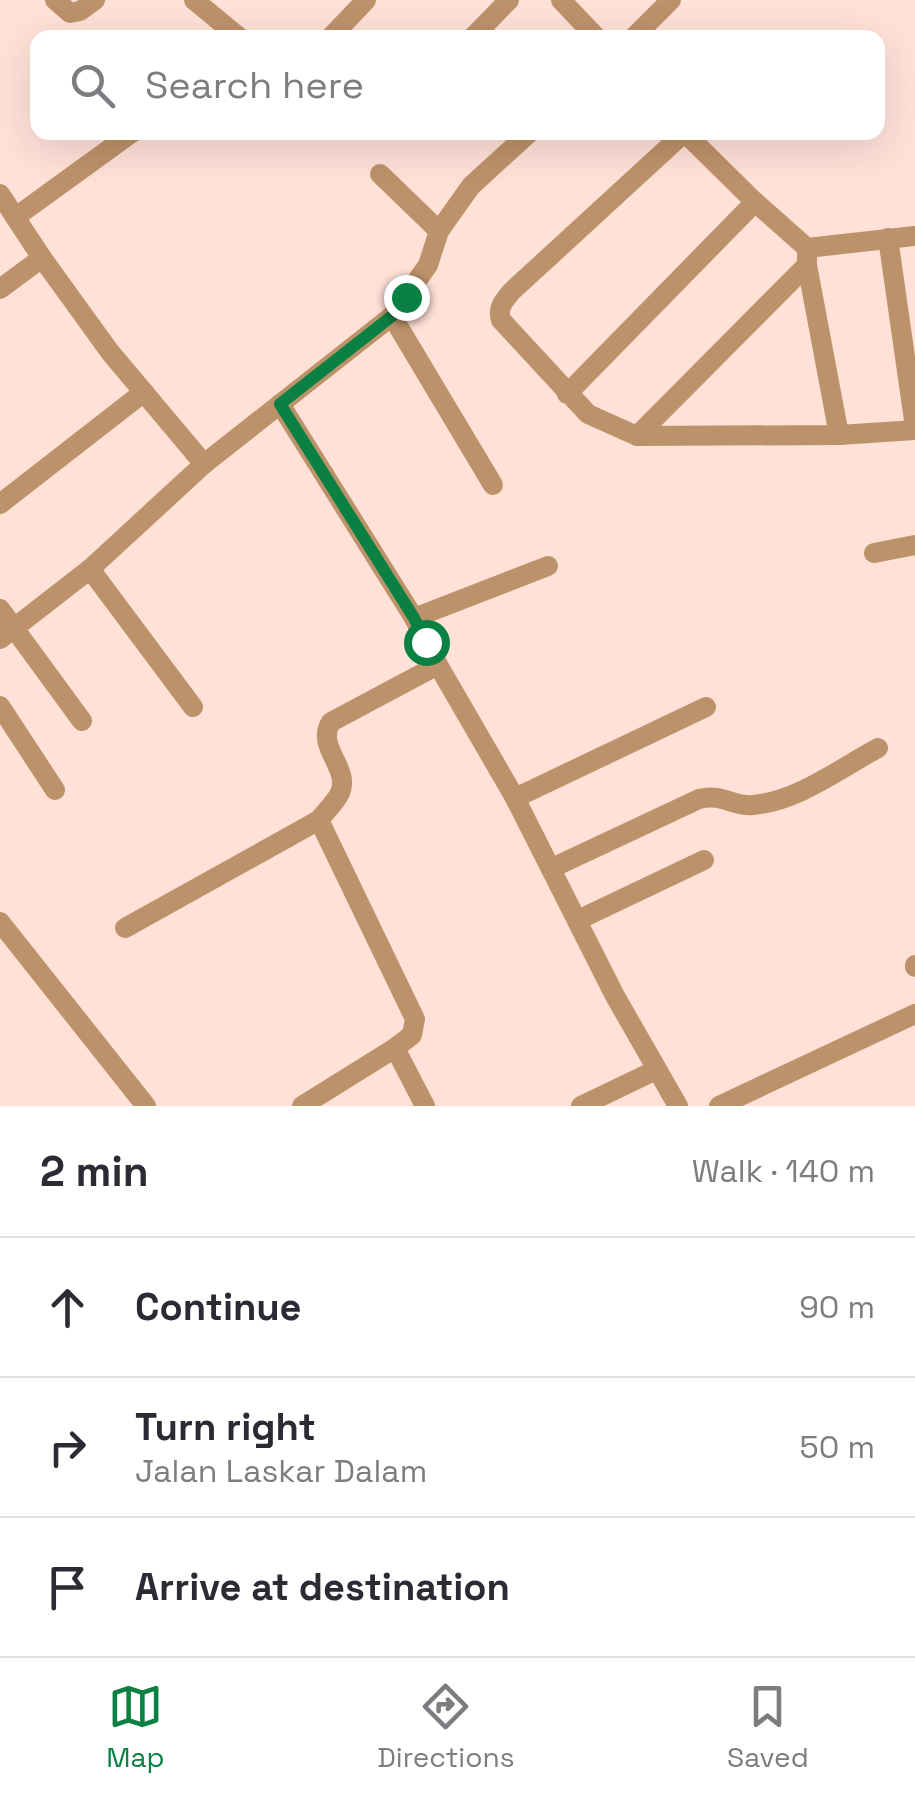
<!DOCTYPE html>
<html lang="en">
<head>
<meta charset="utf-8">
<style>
  :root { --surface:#fff; --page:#f2f2f3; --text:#2b2b33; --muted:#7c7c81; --line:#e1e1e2; --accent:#0b8043 }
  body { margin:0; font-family:"Space Grotesk",sans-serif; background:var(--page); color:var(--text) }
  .stop { position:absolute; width:30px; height:30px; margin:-22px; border:8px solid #0b8043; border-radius:50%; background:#fff }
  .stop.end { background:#0b8043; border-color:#fff; box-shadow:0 2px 10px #0008 }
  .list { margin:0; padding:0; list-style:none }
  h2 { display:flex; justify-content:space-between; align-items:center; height:130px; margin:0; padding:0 40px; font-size:42px }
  h2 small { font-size:32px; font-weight:400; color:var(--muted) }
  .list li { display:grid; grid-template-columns:65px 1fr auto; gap:30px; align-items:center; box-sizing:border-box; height:140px; padding:0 40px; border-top:2px solid var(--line) }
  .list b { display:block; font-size:38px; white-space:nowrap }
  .list p { margin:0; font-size:32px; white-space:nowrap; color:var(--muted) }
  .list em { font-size:32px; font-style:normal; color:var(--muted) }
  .icon { flex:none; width:55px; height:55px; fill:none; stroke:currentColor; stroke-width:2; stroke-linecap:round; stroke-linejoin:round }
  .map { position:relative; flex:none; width:915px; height:1106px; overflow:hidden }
  .search { position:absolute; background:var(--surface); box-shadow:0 10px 40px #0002; left:30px; right:30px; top:30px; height:110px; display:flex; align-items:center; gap:25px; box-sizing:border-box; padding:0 35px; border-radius:20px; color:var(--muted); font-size:38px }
  .sheet { height:550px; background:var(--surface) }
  nav { display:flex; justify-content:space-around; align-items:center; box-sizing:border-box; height:140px; border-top:2px solid var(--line); background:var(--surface); font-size:28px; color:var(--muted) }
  nav a { display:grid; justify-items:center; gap:5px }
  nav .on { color:var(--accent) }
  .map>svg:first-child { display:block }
</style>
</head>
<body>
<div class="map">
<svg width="915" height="1106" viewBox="0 0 915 1106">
  <rect width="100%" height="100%" fill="#ffe1d8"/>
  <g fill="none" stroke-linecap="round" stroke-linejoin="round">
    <g stroke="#bc926a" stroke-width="20">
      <path d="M55 0 70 13 80 11 95 0"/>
      <path d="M194 0 240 38"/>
      <path d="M561 0 597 38"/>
      <path d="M330 38 366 0"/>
      <path d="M472 38 509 0"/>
      <path d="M633 38 671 0"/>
      <path d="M684 132 755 202 807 248 915 236"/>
      <path d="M684 133 512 291C504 301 497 307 501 320L588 414 637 436 839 435 915 430"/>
      <path d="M380 174 439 231"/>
      <path d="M0 194 42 258 110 352 204 464"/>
      <path d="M17 216 133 132"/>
      <path d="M888 238 915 427"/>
      <path d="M807 255V265L839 435"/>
      <path d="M0 289 42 258"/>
      <path d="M392 316 493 485"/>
      <path d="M567 394 755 202"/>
      <path d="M280 404 414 618 438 665 515 798 615 996 678 1106"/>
      <path d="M637 436 807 265"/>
      <path d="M0 504 144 392"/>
      <path d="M874 553 915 545"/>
      <path d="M90 569 193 707"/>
      <path d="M0 609 82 721"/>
      <path d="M414 618 548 566"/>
      <path d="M0 639 90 569 204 464 392 316 428 265 439 231 471 186 530 132"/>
      <path d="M0 706 55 790"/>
      <path d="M515 798 706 707"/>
      <path d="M552 868 699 799C723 793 733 807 753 805 798 801 839 769 878 748"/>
      <path d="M578 920 704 860"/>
      <path d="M0 922 146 1106"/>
      <path d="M125 928 319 820C325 812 335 803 340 793 351 768 315 747 331 722L438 665"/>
      <path d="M915 965V967"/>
      <path d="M395 1048 425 1106"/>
      <path d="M302 1106 395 1048 412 1035 415 1019 319 820"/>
      <path d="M581 1106 656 1070"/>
      <path d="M719 1106 915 1014"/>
    </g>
  </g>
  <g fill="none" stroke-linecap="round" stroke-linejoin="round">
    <path stroke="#0b8043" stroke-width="12" d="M406 297 392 316 280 404 414 618 426 642"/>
  </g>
</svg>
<div class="stop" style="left:426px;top:642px"></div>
<div class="stop end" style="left:406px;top:297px"></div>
<div class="search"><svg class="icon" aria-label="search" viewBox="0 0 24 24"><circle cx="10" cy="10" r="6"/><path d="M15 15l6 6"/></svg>Search here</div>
</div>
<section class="sheet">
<h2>2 min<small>Walk · 140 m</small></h2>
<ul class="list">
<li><svg class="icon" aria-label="ahead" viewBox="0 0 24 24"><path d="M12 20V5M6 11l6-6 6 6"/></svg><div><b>Continue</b></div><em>90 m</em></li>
<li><svg class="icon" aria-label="right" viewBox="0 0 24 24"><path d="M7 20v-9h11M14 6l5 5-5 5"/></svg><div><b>Turn right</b><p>Jalan Laskar Dalam</p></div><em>50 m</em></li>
<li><svg class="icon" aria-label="arrive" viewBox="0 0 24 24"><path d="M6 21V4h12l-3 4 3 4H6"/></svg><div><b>Arrive at destination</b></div></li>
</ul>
</section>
<nav>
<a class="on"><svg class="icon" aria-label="map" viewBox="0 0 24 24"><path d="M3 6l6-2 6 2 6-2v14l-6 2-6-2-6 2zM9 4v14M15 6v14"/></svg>Map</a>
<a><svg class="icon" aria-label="directions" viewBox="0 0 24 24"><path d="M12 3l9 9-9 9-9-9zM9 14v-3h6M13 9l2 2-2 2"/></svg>Directions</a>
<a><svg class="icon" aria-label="saved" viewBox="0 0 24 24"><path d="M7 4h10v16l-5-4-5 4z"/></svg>Saved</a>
</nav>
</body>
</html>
